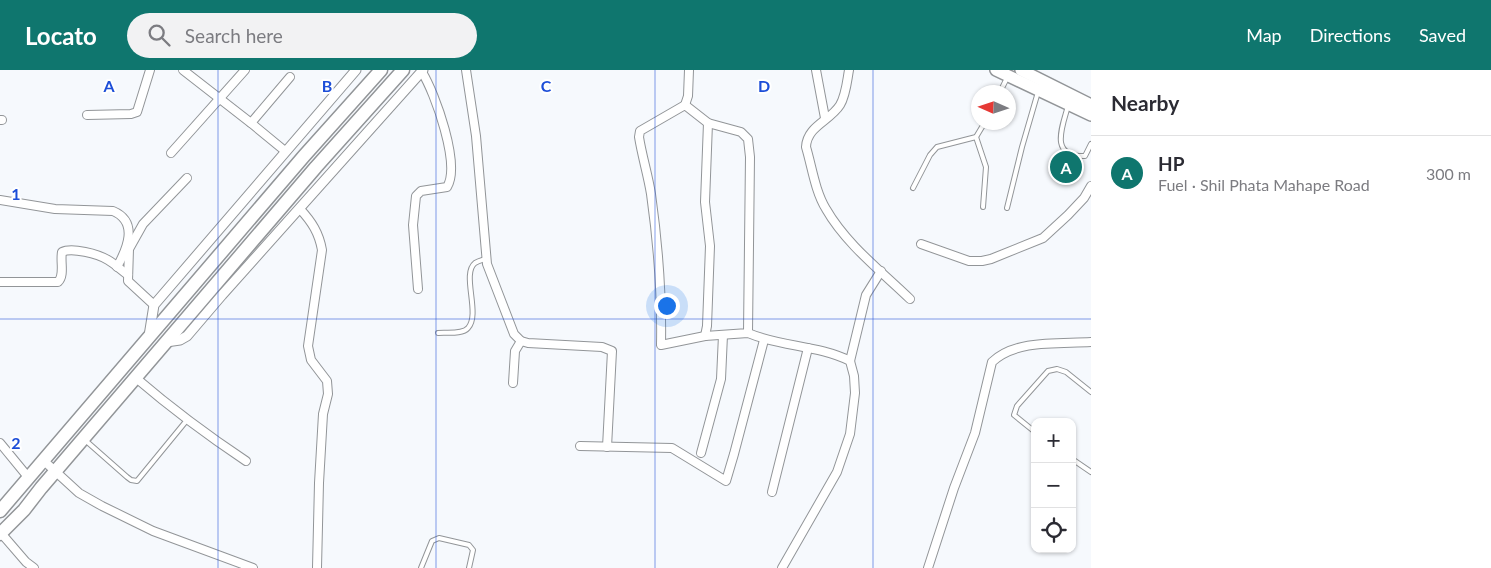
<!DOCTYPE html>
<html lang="en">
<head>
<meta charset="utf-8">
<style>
  :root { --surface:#fff; --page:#f2f2f3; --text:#2b2b33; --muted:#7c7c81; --line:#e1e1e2; --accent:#0f766e }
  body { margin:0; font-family:Lato,sans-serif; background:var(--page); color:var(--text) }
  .controls { position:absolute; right:15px; bottom:15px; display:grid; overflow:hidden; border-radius:10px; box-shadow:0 1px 4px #0004 }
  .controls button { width:45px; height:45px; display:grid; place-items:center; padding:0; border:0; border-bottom:1px solid var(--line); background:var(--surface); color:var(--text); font:25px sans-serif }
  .compass { position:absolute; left:971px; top:15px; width:45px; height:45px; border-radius:50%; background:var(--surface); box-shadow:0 1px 4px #0004; rotate:273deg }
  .you { position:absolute; left:666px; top:235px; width:18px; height:18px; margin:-12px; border:4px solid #fff; border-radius:50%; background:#1a73e8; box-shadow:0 0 0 8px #1a73e833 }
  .badge { display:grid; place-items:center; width:32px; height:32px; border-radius:50%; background:var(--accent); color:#fff; font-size:16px; font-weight:700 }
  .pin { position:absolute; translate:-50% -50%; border:2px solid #fff; box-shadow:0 1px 5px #0006 }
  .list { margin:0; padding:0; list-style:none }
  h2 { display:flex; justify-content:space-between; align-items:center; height:65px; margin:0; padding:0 20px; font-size:21px }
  h2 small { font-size:16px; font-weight:400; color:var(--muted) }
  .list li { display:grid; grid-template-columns:32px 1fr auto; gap:15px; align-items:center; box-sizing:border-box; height:75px; padding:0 20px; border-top:1px solid var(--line) }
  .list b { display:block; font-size:19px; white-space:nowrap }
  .list p { margin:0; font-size:16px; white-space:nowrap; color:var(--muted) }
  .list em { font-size:16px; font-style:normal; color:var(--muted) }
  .icon { flex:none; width:28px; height:28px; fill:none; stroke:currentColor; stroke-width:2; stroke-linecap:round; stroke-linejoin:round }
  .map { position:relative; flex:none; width:1091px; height:498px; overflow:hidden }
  header { display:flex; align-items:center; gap:30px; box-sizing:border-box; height:70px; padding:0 25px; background:var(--accent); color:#fff }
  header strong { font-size:24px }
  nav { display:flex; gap:28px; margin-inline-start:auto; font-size:18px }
  .search { width:350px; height:45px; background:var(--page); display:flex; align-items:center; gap:12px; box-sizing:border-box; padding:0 18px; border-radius:28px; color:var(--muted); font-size:19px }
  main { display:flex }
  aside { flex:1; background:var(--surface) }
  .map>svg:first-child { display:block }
</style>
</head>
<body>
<header>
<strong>Locato</strong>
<div class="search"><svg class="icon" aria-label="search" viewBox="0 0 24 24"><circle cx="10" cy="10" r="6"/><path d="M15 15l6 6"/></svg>Search here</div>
<nav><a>Map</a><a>Directions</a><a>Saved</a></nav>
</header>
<main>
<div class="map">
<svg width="1091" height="498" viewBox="0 0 1091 498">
  <rect width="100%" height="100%" fill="#f6f9fd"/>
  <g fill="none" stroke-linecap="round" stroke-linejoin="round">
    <g stroke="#929598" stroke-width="6">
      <g id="service">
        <path d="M1000 22 1007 8"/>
        <path d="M1068 36C1062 58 1049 87 1085 86L1091 74"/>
        <path d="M976 67 986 97 983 137"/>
        <path d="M913 118 930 85 937 77 976 67 985 52"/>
        <path d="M1007 138 1022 77 1038 22"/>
        <path d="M438 263C446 262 462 265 468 258 481 244 461 204 475 193 478 191 482 190 485 189"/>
        <path d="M1035 362 1014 345 1017 336 1048 301 1057 299 1066 302 1091 322"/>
        <path d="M85 370 127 407 131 410 137 411 187 350"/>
        <path d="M1072 389 1091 402"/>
        <path d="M421 498 432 471 439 468 469 475 473 480 469 498"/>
      </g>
    </g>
    <g stroke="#929598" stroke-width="10">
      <g id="minor">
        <path d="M183 0 251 53 285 81"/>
        <path d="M466 0 476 66 487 194 514 264 521 271 528 273 602 277 612 281 607 377"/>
        <path d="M816 0 825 48"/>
        <path d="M849 0C847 11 846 25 840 35 830 51 807 56 806 77 812 97 815 121 826 139 846 174 881 201 910 229"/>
        <path d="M685 35 688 26 689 0"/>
        <path d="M87 45 131 44 137 42 150 0"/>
        <path d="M0 50H2"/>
        <path d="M251 53 290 7"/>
        <path d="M171 83 245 0"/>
        <path d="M0 130 55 139 113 141C139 152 127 179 117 197"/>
        <path d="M300 139C312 152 319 163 322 180L308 276 311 290 327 311 328 324 323 344 319 413 317 498"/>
        <path d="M921 174 969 191H982L991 189 1043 168 1068 145 1084 128 1091 116"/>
        <path d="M0 212H58C65 205 60 192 62 182 72 177 98 184 108 190 115 194 121 200 128 205"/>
        <path d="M418 219 413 155 416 126 421 121 447 117C461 95 435 23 422 2"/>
        <path d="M154 235 128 211 129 179 143 154 187 108"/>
        <path d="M748 263 705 266 661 275C662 224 658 174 651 124 648 105 642 86 639 67L640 61 685 35 708 53 741 62 748 69 750 87 748 263C781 277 818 275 850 291L854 306 855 323 850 364 837 402 782 498"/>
        <path d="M705 266 707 256 710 176 705 132 708 53"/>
        <path d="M850 291 866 225 881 201"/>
        <path d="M136 308C171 338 207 365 246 391"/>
        <path d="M513 313 515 281 521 271"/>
        <path d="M0 373 28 407"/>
        <path d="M580 376 672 378 726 411 734 384 764 270"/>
        <path d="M701 383 721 309 723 265"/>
        <path d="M43 390 79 423 102 436 153 461 253 498"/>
        <path d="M772 422 808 278"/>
        <path d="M1 463 26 492 34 498"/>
        <path d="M928 498 954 418 975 363 992 292C1016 269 1060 274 1091 272"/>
      </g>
    </g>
    <g stroke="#929598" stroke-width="11">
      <g id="tertiary">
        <path d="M149 266 154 235 356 0"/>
        <path d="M166 272 180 270 187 266 222 225 423 0"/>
      </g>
    </g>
    <g stroke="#929598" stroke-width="14">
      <g id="primary">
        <path d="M996 0 1091 45"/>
        <path d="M1021 0 1091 35"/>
      </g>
    </g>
    <g stroke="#929598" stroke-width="15">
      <g id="trunk">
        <path d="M0 441 304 86 381 0"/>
        <path d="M0 464 24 440 41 418 316 97 403 0"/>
      </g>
    </g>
    <use href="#service" stroke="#fff" stroke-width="4"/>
    <use href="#minor" stroke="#fff" stroke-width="8"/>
    <use href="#tertiary" stroke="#fff" stroke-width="9"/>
    <use href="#primary" stroke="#fff" stroke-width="11"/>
    <use href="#trunk" stroke="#fff" stroke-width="12"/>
  </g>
  <path fill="none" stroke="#1d4ed8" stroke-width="1" stroke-opacity="0.55" d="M218 0V498M436 0V498M655 0V498M873 0V498M0 249H1091"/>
  <g font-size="16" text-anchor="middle" font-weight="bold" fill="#1d4ed8" stroke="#fff" stroke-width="4" stroke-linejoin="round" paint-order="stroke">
    <text x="109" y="22">A</text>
    <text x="327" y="22">B</text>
    <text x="546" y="22">C</text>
    <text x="764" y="22">D</text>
    <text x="16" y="130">1</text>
    <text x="16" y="379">2</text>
  </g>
</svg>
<div class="controls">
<button>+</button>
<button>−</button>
<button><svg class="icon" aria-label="locate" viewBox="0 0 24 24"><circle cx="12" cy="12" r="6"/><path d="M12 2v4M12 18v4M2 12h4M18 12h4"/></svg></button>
</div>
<svg class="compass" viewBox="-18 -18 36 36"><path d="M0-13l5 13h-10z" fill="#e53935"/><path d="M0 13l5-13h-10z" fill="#7c7c81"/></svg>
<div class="you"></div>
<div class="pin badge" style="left:1066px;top:97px">A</div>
</div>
<aside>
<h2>Nearby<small></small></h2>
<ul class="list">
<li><span class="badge">A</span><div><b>HP</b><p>Fuel · Shil Phata Mahape Road</p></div><em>300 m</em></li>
</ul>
</aside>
</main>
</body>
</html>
